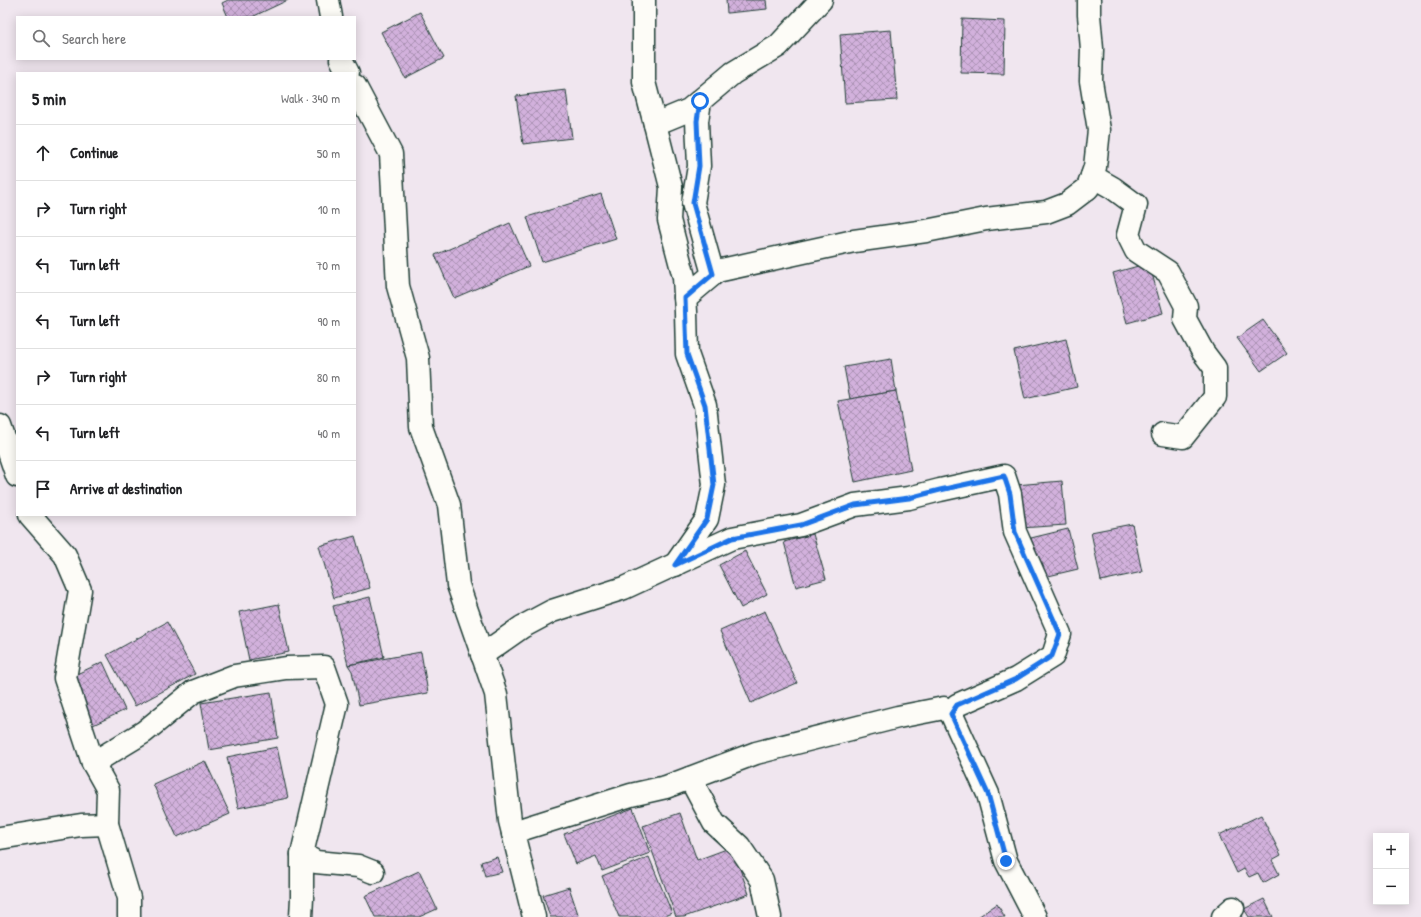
<!DOCTYPE html>
<html lang="en">
<head>
<meta charset="utf-8">
<style>
  :root { --surface:#fff; --page:#f2f2f2; --text:#202124; --muted:#757577; --line:#e0e0e0 }
  body { margin:0; font-family:"Patrick Hand",sans-serif; background:var(--page); color:var(--text) }
  .controls { position:absolute; right:12px; bottom:12px; display:grid; overflow:hidden; border-radius:0px; box-shadow:0 2px 10px #0003 }
  .controls button { width:36px; height:36px; display:grid; place-items:center; padding:0; border:0; border-bottom:1px solid var(--line); background:var(--surface); color:var(--text); font:20px sans-serif }
  .stop { position:absolute; width:12px; height:12px; margin:-9px; border:3px solid #1a73e8; border-radius:50%; background:#fff }
  .stop.end { background:#1a73e8; border-color:#fff; box-shadow:0 1px 4px #0008 }
  .list { margin:0; padding:0; list-style:none }
  h2 { display:flex; justify-content:space-between; align-items:center; height:52px; margin:0; padding:0 16px; font-size:17px }
  h2 small { font-size:13px; font-weight:400; color:var(--muted) }
  .list li { display:grid; grid-template-columns:26px 1fr auto; gap:12px; align-items:center; box-sizing:border-box; height:56px; padding:0 16px; border-top:1px solid var(--line) }
  .list b { display:block; font-size:15px; white-space:nowrap }
  .list em { font-size:13px; font-style:normal; color:var(--muted) }
  .icon { flex:none; width:22px; height:22px; fill:none; stroke:currentColor; stroke-width:2; stroke-linecap:round; stroke-linejoin:round }
  .map { position:relative; flex:none; width:1421px; height:917px; overflow:hidden }
  .search { position:absolute; background:var(--surface); box-shadow:0 2px 10px #0003; left:16px; top:16px; width:340px; height:44px; display:flex; align-items:center; gap:10px; box-sizing:border-box; padding:0 14px; border-radius:0px; color:var(--muted); font-size:15px }
  .panel { position:absolute; background:var(--surface); box-shadow:0 2px 10px #0003; left:16px; top:72px; width:340px; height:444px; border-radius:0px }
  .map>svg:first-child { display:block }
</style>
</head>
<body>
<div class="map">
<svg width="1421" height="917" viewBox="0 0 1421 917">
  <defs>
    <pattern id="building-cross-hatch" width="8" height="8" patternUnits="userSpaceOnUse"><rect width="8" height="8" fill="#d2b1dc"/><path d="M0 0l8 8M0 8l8-8" fill="none" stroke="#aa91b3"/></pattern>
  </defs>
  <rect width="100%" height="100%" fill="#f0e6ef"/>
  <filter id="ink" filterUnits="userSpaceOnUse"><feTurbulence type="fractalNoise" baseFrequency=".025" numOctaves="2"/><feDisplacementMap in="SourceGraphic" scale="8" xChannelSelector="R" yChannelSelector="G"/><feConvolveMatrix kernelMatrix="1 2 1 2 8 2 1 2 1" color-interpolation-filters="sRGB"/></filter>
  <g filter="url(#ink)">
    <g fill="url(#building-cross-hatch)" stroke="#1f3d34">
      <path d="M228 0H288L252 17H228L222 3Z"/>
      <path d="M726 0H766L767 9 727 13Z"/>
      <path d="M420 12 444 58 405 78 381 32Z"/>
      <path d="M962 19 1005 21 1004 74 961 73Z"/>
      <path d="M891 30 897 100 845 103 840 34Z"/>
      <path d="M566 90 572 138 523 144 516 96Z"/>
      <path d="M601 194 616 239 542 262 527 217Z"/>
      <path d="M510 223 529 266 454 298 435 255Z"/>
      <path d="M1149 263 1163 313 1127 323 1113 273Z"/>
      <path d="M1263 320 1287 353 1261 371 1237 338Z"/>
      <path d="M1066 339 1077 387 1025 399 1014 351Z"/>
      <path d="M891 359 896 391 850 399 844 367Z"/>
      <path d="M896 391 911 470 855 482 838 401Z"/>
      <path d="M1062 481 1066 525 1020 528 1016 485Z"/>
      <path d="M1132 524 1142 572 1101 581 1091 532Z"/>
      <path d="M1068 529 1078 569 1040 578 1031 538Z"/>
      <path d="M813 534 826 579 796 587 784 542Z"/>
      <path d="M355 536 370 588 334 598 319 546Z"/>
      <path d="M745 551 767 594 741 608 719 565Z"/>
      <path d="M370 597 384 657 348 665 333 606Z"/>
      <path d="M279 604 289 652 249 660 239 612Z"/>
      <path d="M765 611 797 683 751 703 720 631Z"/>
      <path d="M167 622 195 674 135 706 107 655Z"/>
      <path d="M421 652 428 693 359 705 352 671 348 665Z"/>
      <path d="M103 662 125 710 93 725 70 677Z"/>
      <path d="M271 692 278 738 209 750 201 703Z"/>
      <path d="M277 747 288 798 238 808 227 757Z"/>
      <path d="M205 761 230 814 177 837 153 784Z"/>
      <path d="M633 808 650 853 602 871 596 856 576 864 564 834Z"/>
      <path d="M680 813 697 860 732 847 749 894 684 917H676L643 826Z"/>
      <path d="M1261 815 1281 855 1272 860 1279 874 1263 883 1258 873 1249 877 1244 869 1237 873 1219 835Z"/>
      <path d="M497 857 502 872 485 876 481 862Z"/>
      <path d="M649 857 672 913 661 917H619L602 876Z"/>
      <path d="M419 871 437 909 419 917H375L365 896Z"/>
      <path d="M569 887 579 917H550L543 895Z"/>
      <path d="M1264 899 1273 917H1249L1244 909Z"/>
      <path d="M997 904 1005 917H978Z"/>
    </g>
    <g fill="none" stroke-linecap="round" stroke-linejoin="round">
      <g stroke="#1f3d34" stroke-width="25">
        <g id="minor">
          <path d="M328 0 331 17"/>
          <path d="M644 0V82L657 132 671 187 669 220 684 277 686 312 687 354 705 405 714 485 707 519 675 565"/>
          <path d="M341 59 348 73"/>
          <path d="M355 86 391 154 398 286 418 358 421 427 449 505 458 585 496 694 510 821 534 917"/>
          <path d="M700 101 697 121 699 166 693 203 713 274"/>
          <path d="M655 124 689 110 733 73 778 46 821 0"/>
          <path d="M1092 176 1113 188 1136 205 1128 235 1136 251 1168 272 1186 306 1185 319 1203 352 1215 368V397L1183 437 1163 434"/>
          <path d="M685 298 717 271 854 241 926 231 986 219 1046 212 1067 204 1088 188 1095 167 1099 130 1091 81 1092 49 1089 15V0"/>
          <path d="M0 426 17 476"/>
          <path d="M30 515 65 555 80 590 65 678 93 763 108 790 107 824 129 898V917"/>
          <path d="M482 655 522 627 552 611 624 588 732 538 801 525 855 505 909 498 940 490 1004 476 1010 494 1015 532 1060 634 1053 656 1016 679 957 705 951 713 988 794 1006 861 1035 917"/>
          <path d="M93 763 144 732 193 692 234 676 286 668 324 667 337 704 302 854V898L301 917"/>
          <path d="M690 778 714 823 739 846 762 880 770 917"/>
          <path d="M513 834 526 828 631 795 666 787 756 753 898 717 944 708 951 713"/>
          <path d="M0 838 81 825 107 824"/>
          <path d="M302 854 316 862 358 866 373 872"/>
          <path d="M1223 917 1233 908"/>
        </g>
      </g>
      <use href="#minor" stroke="#fdfcf7" stroke-width="22"/>
    </g>
  </g>
  <g fill="none" stroke-linecap="round" stroke-linejoin="round" filter="url(#ink)">
    <path stroke="#1a73e8" stroke-width="5" d="M700 101 697 121 699 166 693 203 713 274 685 298 687 354 705 405 714 485 707 519 675 565 732 538 801 525 855 505 909 498 940 490 1004 476 1010 494 1015 532 1060 634 1052 656 1016 679 957 705 951 714 988 794 1006 861"/>
  </g>
</svg>
<div class="controls">
<button>+</button>
<button>−</button>
</div>
<div class="stop" style="left:700px;top:101px"></div>
<div class="stop end" style="left:1006px;top:861px"></div>
<div class="search"><svg class="icon" aria-label="search" viewBox="0 0 24 24"><circle cx="10" cy="10" r="6"/><path d="M15 15l6 6"/></svg>Search here</div>
<section class="panel">
<h2>5 min<small>Walk · 340 m</small></h2>
<ul class="list">
<li><svg class="icon" aria-label="ahead" viewBox="0 0 24 24"><path d="M12 20V5M6 11l6-6 6 6"/></svg><div><b>Continue</b></div><em>50 m</em></li>
<li><svg class="icon" aria-label="right" viewBox="0 0 24 24"><path d="M7 20v-9h11M14 6l5 5-5 5"/></svg><div><b>Turn right</b></div><em>10 m</em></li>
<li><svg class="icon" aria-label="left" viewBox="0 0 24 24"><path d="M17 20v-9H6M10 6l-5 5 5 5"/></svg><div><b>Turn left</b></div><em>70 m</em></li>
<li><svg class="icon" aria-label="left" viewBox="0 0 24 24"><path d="M17 20v-9H6M10 6l-5 5 5 5"/></svg><div><b>Turn left</b></div><em>90 m</em></li>
<li><svg class="icon" aria-label="right" viewBox="0 0 24 24"><path d="M7 20v-9h11M14 6l5 5-5 5"/></svg><div><b>Turn right</b></div><em>80 m</em></li>
<li><svg class="icon" aria-label="left" viewBox="0 0 24 24"><path d="M17 20v-9H6M10 6l-5 5 5 5"/></svg><div><b>Turn left</b></div><em>40 m</em></li>
<li><svg class="icon" aria-label="arrive" viewBox="0 0 24 24"><path d="M6 21V4h12l-3 4 3 4H6"/></svg><div><b>Arrive at destination</b></div></li>
</ul>
</section>
</div>
</body>
</html>
